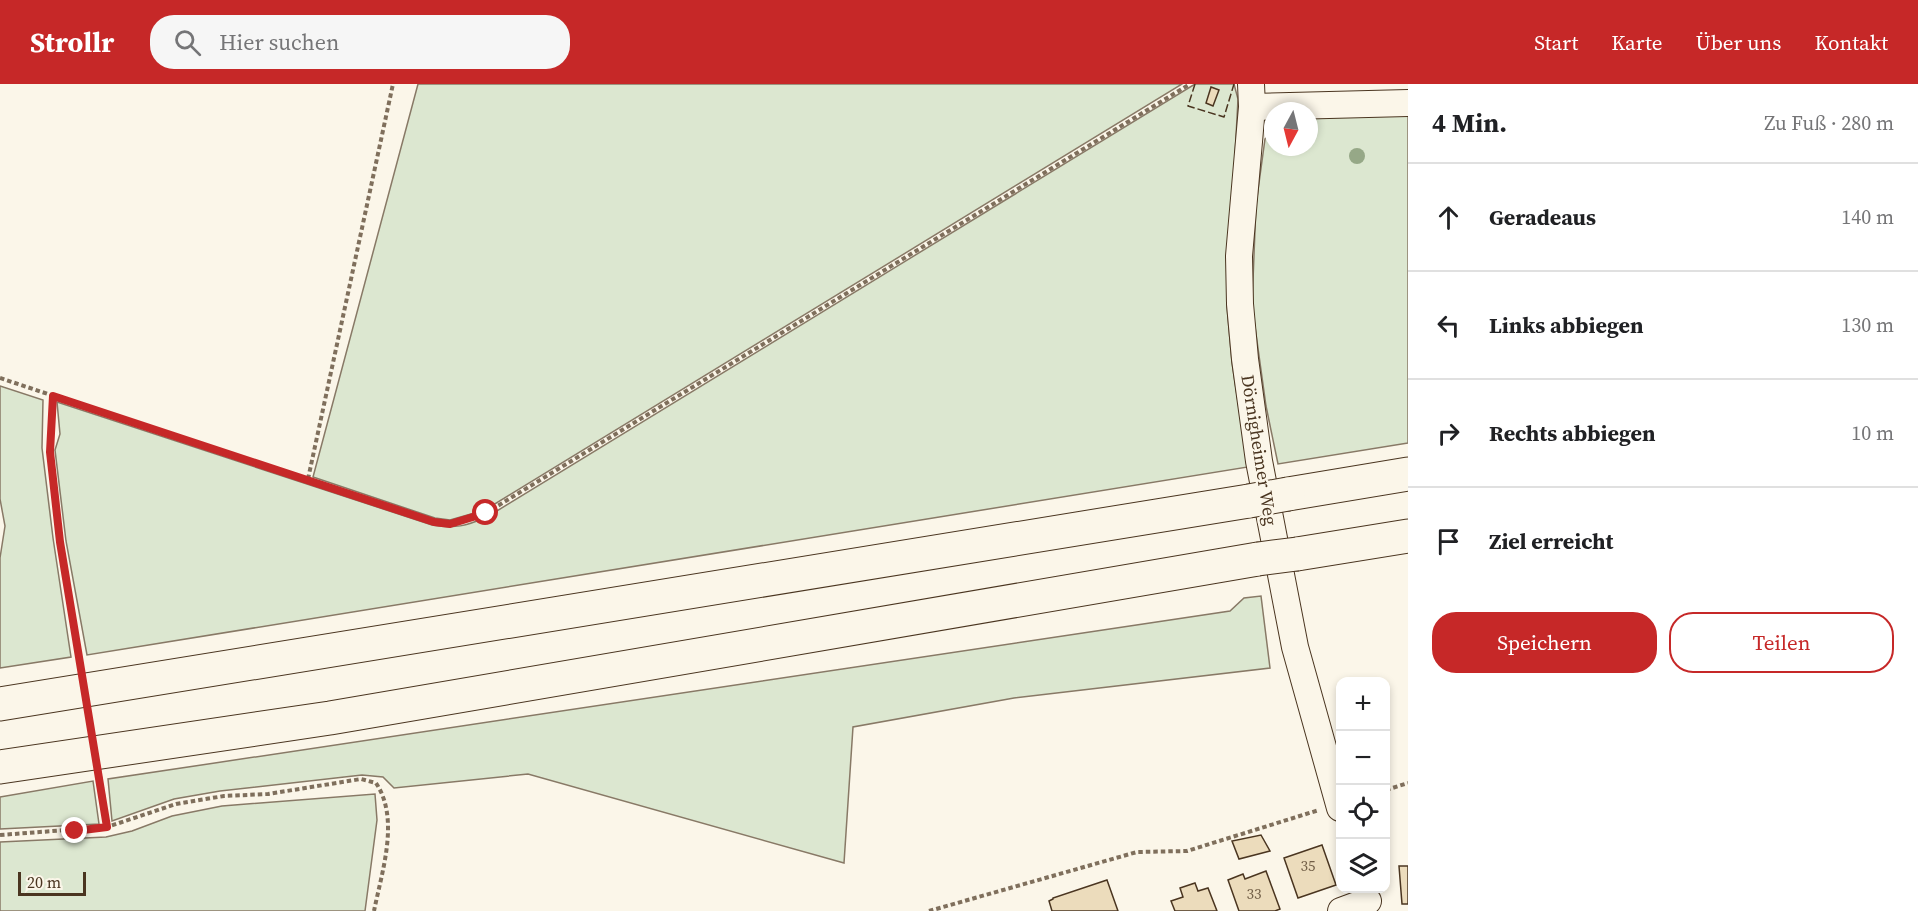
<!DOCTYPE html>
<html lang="de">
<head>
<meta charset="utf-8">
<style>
  :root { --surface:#fff; --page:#f6f6f6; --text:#202124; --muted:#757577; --line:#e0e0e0; --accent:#c62828 }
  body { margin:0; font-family:"Source Serif 4",serif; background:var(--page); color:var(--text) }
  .controls { position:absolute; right:18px; bottom:18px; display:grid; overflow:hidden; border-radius:12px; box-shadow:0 3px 9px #0003 }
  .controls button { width:54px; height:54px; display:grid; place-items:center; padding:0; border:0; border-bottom:2px solid var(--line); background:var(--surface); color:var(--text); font:30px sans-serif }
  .compass { position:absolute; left:1264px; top:18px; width:54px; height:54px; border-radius:50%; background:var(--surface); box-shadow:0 3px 9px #0003; rotate:187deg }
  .scale { position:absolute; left:18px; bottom:15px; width:68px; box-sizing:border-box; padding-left:6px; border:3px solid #4a3520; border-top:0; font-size:16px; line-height:21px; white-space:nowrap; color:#4a3520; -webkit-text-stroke:4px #fbf6e9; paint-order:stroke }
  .stop { position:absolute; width:18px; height:18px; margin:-14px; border:4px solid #c62828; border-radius:50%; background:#fff }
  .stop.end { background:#c62828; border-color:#fff; box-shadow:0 2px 6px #0008 }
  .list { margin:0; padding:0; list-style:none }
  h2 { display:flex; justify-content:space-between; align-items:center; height:78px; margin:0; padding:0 24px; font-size:26px }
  h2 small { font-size:20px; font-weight:400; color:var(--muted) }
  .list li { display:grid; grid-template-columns:39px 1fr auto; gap:18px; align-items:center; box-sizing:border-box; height:108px; padding:0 24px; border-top:2px solid var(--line) }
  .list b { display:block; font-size:22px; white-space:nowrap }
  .list em { font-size:20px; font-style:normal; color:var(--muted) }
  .actions { display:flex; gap:12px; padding:18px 24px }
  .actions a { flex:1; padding:14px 0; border:2px solid var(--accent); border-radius:24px; text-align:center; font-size:21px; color:var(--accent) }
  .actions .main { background:var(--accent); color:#fff }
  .icon { flex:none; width:33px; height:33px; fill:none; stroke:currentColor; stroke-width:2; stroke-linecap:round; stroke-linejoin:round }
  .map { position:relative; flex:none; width:1408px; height:827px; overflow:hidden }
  header { display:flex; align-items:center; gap:36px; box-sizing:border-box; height:84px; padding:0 30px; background:var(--accent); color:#fff }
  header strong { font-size:28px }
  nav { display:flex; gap:33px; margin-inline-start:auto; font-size:21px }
  .search { width:420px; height:54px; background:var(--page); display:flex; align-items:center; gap:15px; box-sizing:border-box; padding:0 21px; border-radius:24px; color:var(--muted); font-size:22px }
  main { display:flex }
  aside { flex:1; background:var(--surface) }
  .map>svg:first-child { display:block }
</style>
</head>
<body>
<header>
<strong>Strollr</strong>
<div class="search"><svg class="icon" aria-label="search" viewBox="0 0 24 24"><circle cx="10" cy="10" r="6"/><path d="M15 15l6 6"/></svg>Hier suchen</div>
<nav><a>Start</a><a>Karte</a><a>Über uns</a><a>Kontakt</a></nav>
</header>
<main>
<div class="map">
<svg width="1408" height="827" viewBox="0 0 1408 827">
  <rect width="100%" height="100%" fill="#fbf6e9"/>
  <g fill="#dce7d0" stroke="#887966" stroke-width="1.5">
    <path d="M418 0H1182L485 426 450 436 435 434 313 393Z"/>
    <path d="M1195 0H1234L1238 15 1227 223 1232 279 1248 383 87 571 66 457 55 366 60 350 57 318 432 441C455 445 466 442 487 433Z"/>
    <path d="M1408 25V359L1278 380 1266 322 1252 221 1256 121 1265 55 1273 46V63H1309V27Z"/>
    <path d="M0 302 43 316 42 364 53 454 71 573 0 584V474L5 442 0 415Z"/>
    <path d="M1261 512 1270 584 1014 614 853 643 844 779 528 690 394 704 383 693 362 691 220 707 174 715 112 737 108 695 1230 527 1244 514Z"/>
    <path d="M93 697 99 740 0 745V713Z"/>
    <path d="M375 710 377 736 365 827H0V758L106 753 132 747 172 732 222 722Z"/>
  </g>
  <g fill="#ecdcbc" stroke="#4a3520" stroke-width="1.5">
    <path d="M1211 3 1219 6 1213 22 1206 19Z"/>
    <path d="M1261 751 1270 767 1239 775 1232 757Z"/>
    <path d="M1322 761 1336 801 1298 814 1284 774Z"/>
    <path d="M1399 782H1408V820H1402Z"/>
    <path d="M1266 787 1280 825 1275 827H1239L1228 796 1243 790 1245 795Z"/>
    <path d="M1107 796 1118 827H1052L1049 817 1053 815V814Z"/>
    <path d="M1195 799 1198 807 1208 804 1217 827H1175L1171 817 1183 813 1180 804Z"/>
  </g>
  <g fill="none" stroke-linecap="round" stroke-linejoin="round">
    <g stroke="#4a3520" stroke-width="28">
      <g id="minor">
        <path d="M1251 0 1252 23 1239 172 1240 220 1245 275 1259 377 1295 563 1340 724"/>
        <path d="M1252 23 1408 19"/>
        <path d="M1341 827 1368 817"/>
      </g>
    </g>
    <g stroke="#4a3520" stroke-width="35">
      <g id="highway">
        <path d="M1288 410 1408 390"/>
        <path d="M1297 470 1408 452"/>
        <path d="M0 620 1249 417"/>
        <path d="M0 683 330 634 1258 475"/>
      </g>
    </g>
    <g stroke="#7f6f5c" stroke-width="4" stroke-dasharray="4.5 3" stroke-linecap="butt">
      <path d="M0 294 413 432C445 441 454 441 486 429L1190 0"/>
      <path d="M53 312 50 368 60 458 72 530"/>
      <path d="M308 395 393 0"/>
      <path d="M1386 706 1408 699"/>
      <path d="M103 709 107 743"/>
      <path d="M0 751 107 743 176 720 224 712 268 710 361 695 376 699C400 735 382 787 374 827"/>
      <path d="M929 827 1137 768 1187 767 1319 726"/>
    </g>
    <use href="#minor" stroke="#fbf6e9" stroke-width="26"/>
    <use href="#highway" stroke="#fbf6e9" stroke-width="33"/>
    <g stroke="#4a3520" stroke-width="35" stroke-linecap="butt">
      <g id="highway-bridge">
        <path d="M1249 417 1288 410"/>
        <path d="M1258 475 1297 470"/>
      </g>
    </g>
    <path stroke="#7f6f5c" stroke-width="4" stroke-dasharray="4.5 3" stroke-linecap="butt" d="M72 530 103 709"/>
    <use href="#highway-bridge" stroke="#fbf6e9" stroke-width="33"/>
    <path stroke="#4a3520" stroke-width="1.5" stroke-dasharray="8 3" stroke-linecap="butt" d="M1195 0 1188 22 1224 33 1234 0"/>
  </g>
  <circle fill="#96a887" cx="1357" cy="72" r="8"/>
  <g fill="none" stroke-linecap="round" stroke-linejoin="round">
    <path stroke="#c62828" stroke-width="8" d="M75 747 107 743 60 458 50 368 53 312 434 438 450 440 486 429"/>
  </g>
  <g text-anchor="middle" stroke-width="4.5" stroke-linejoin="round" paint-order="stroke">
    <g font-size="15" fill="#725f47">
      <text x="1308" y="787">35</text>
      <text x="1254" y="815">33</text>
    </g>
    <g font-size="18" fill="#4a3520" stroke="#fbf6e9">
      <text transform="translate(1259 366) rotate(81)" y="6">Dörnigheimer Weg</text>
    </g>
  </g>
</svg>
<div class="controls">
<button>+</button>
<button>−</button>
<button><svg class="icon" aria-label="locate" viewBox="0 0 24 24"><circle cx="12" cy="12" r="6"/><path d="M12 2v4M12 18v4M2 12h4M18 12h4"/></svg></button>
<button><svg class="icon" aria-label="layers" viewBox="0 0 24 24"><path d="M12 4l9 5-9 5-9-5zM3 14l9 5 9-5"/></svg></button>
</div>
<svg class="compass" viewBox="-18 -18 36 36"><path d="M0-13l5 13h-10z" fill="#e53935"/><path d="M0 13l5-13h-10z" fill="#757577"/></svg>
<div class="scale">20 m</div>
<div class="stop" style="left:486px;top:429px"></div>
<div class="stop end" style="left:75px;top:747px"></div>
</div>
<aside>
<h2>4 Min.<small>Zu Fuß · 280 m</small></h2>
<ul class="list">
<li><svg class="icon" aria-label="ahead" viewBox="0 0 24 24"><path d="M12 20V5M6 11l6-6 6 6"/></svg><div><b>Geradeaus</b></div><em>140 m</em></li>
<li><svg class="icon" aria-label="left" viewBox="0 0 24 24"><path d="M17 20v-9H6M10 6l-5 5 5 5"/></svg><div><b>Links abbiegen</b></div><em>130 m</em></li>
<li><svg class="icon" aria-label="right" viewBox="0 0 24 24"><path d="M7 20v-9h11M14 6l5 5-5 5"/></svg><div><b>Rechts abbiegen</b></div><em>10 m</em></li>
<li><svg class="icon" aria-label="arrive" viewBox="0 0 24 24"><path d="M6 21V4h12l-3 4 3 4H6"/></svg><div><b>Ziel erreicht</b></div></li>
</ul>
<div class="actions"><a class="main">Speichern</a><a>Teilen</a></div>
</aside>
</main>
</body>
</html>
